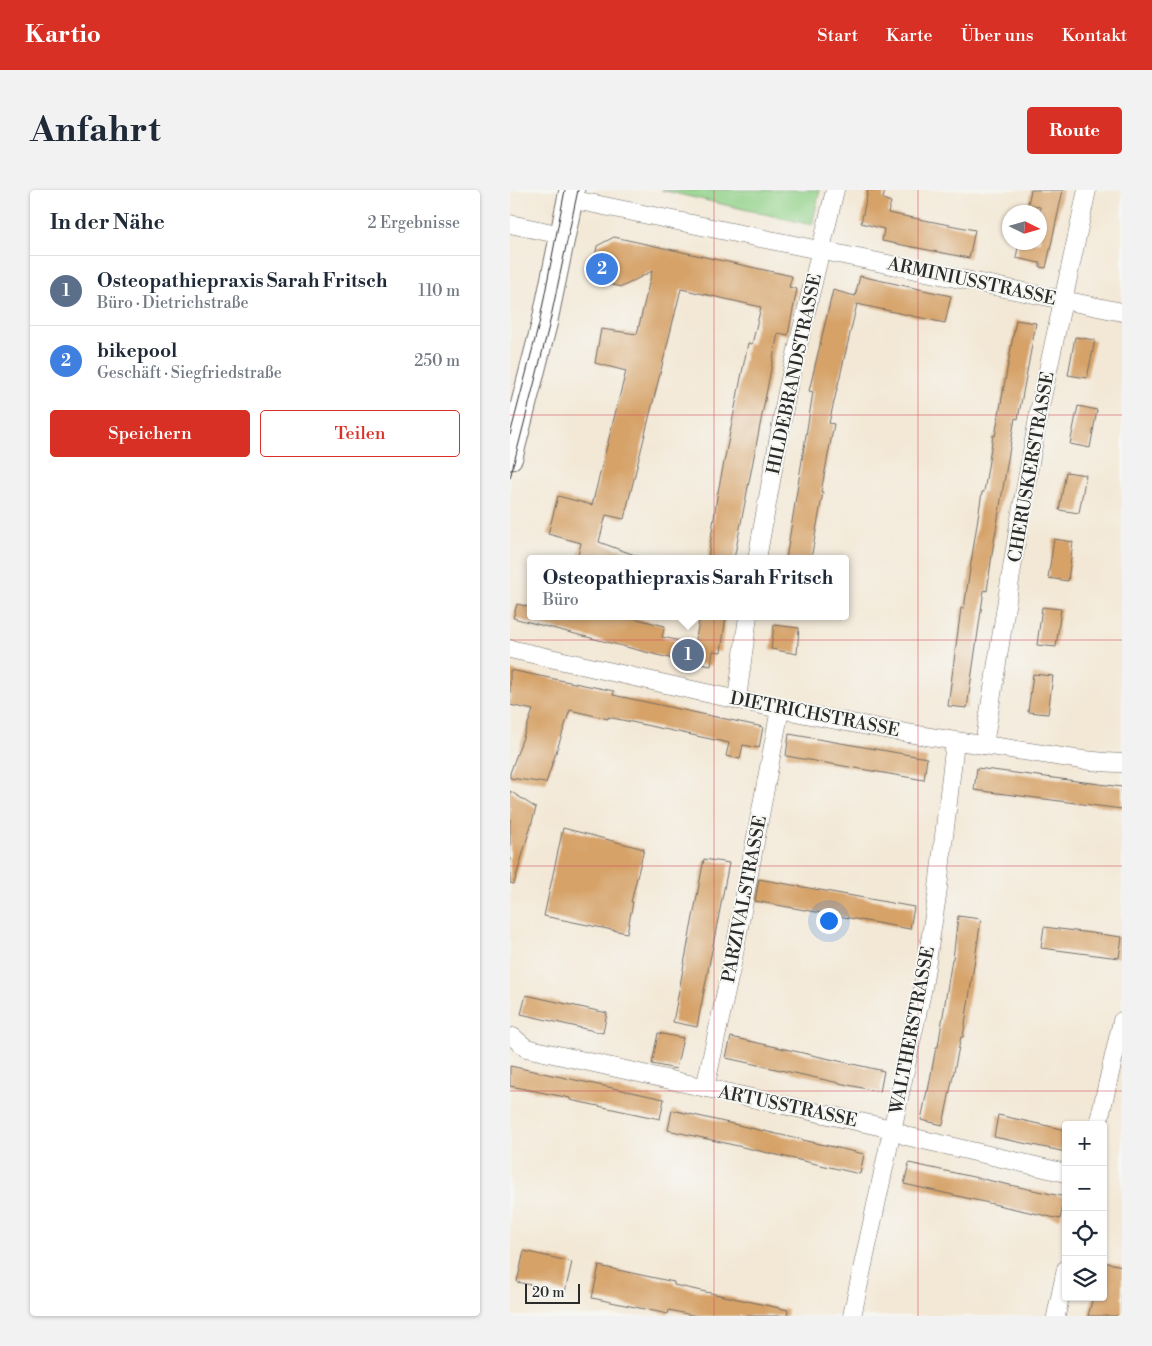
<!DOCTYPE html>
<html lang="de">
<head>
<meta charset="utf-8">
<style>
  :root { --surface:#fff; --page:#f2f2f3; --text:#1f2937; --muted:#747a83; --line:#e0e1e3; --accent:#d93025 }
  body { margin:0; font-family:"Libre Bodoni",serif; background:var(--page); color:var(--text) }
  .controls { position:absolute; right:15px; bottom:15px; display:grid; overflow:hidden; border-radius:5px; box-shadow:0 1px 4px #0004 }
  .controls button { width:45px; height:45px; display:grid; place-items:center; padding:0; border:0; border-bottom:1px solid var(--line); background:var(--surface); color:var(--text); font:25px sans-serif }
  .compass { position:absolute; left:492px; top:15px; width:45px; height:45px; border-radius:50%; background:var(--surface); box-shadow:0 1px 4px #0004; rotate:95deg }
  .scale { position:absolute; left:15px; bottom:12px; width:55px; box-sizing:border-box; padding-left:5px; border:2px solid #2b2b2b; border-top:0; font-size:14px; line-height:18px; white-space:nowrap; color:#2b2b2b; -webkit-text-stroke:4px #f6f6f2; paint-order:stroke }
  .you { position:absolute; left:318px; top:730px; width:18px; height:18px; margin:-12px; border:4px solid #fff; border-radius:50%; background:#1a73e8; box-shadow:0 0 0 8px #1a73e833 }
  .badge { display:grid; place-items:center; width:32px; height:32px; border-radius:50%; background:var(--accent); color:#fff; font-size:16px; font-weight:700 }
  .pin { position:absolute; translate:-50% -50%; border:2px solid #fff; box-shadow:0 1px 5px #0006 }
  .popup { position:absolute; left:17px; top:365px; width:322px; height:65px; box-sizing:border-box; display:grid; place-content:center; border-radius:5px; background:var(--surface); filter:drop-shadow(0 1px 4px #0005); font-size:16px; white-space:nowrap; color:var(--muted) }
  .popup b { font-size:19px; color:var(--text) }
  .popup::after { content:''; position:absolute; left:50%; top:100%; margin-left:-10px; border:10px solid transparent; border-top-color:var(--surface) }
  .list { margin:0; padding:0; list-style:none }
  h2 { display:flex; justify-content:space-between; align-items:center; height:65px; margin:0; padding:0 20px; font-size:21px }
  h2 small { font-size:16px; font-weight:400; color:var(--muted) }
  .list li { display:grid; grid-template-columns:32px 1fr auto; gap:15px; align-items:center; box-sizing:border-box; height:70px; padding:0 20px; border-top:1px solid var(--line) }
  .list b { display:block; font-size:19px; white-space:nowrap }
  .list p { margin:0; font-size:16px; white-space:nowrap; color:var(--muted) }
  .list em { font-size:16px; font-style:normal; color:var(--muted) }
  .actions { display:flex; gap:10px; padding:15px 20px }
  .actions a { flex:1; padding:11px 0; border:1px solid var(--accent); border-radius:5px; text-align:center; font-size:18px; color:var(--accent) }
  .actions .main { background:var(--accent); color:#fff }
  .icon { flex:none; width:28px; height:28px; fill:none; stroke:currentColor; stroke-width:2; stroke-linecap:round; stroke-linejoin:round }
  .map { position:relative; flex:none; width:612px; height:1126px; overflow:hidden; border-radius:5px }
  header { display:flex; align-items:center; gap:30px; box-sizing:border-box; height:70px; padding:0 25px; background:var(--accent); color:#fff }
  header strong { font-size:24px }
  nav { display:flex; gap:28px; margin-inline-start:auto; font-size:18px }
  .intro { display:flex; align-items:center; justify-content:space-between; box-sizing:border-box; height:120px; padding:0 30px }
  h1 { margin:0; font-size:35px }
  .button { padding:12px 22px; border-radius:5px; background:var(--accent); color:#fff; font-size:18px; font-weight:700 }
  main { display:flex; gap:30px; padding:0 30px }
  aside { flex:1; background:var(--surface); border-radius:5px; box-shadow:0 1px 4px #0004 }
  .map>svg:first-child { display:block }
</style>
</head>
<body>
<header>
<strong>Kartio</strong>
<nav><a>Start</a><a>Karte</a><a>Über uns</a><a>Kontakt</a></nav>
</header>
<div class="intro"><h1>Anfahrt</h1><a class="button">Route</a></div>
<main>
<aside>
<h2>In der Nähe<small>2 Ergebnisse</small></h2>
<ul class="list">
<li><span class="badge" style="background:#5c6f8a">1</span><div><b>Osteopathiepraxis Sarah Fritsch</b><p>Büro · Dietrichstraße</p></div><em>110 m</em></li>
<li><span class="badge" style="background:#3f7fe0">2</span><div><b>bikepool</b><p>Geschäft · Siegfriedstraße</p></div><em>250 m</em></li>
</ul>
<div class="actions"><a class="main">Speichern</a><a>Teilen</a></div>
</aside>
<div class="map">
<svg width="612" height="1126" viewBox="0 0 612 1126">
  <rect width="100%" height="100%" fill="#f6f6f2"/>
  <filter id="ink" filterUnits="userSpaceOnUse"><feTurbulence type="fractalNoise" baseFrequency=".02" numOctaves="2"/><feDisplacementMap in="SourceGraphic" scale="10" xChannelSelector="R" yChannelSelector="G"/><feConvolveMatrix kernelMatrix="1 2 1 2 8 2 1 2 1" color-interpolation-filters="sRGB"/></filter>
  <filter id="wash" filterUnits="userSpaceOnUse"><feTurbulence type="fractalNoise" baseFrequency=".0096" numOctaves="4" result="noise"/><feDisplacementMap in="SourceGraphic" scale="20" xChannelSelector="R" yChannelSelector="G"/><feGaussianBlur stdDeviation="1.12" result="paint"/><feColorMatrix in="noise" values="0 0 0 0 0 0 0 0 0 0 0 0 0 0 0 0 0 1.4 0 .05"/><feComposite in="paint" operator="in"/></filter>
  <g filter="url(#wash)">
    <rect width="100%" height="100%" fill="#f3e8d6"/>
    <path fill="#91d188" stroke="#5e7e5a" d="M151 0H310L302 35Z"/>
    <g id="blocks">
      <g fill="#d6a268">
        <path d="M358 0H375L373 9 381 12 378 23 465 40 459 68 372 51 374 39 351 33Z"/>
        <path d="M521 0H553L536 78 530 77V73L506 68 509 52H530V17L518 14Z"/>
        <path d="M104 47 282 86 279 97 287 99 278 145 268 143 224 369H198L207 307 238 153 242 154 251 117 171 99 114 329 96 325 89 352 130 367 129 369H67L71 353 38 344 48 306 82 315 116 181 85 173 91 139 127 144 142 81 112 97 81 90 87 56Z"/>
        <path d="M350 86 441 106 435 133 347 114 319 233 324 234 311 302H313L301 369H276L303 202 299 201 323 100 345 106Z"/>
        <path d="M506 130 526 133 519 171 508 229 505 228 483 357 477 401 474 400 457 518 438 516 451 418H454L472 302H474L483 245 485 246Z"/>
        <path d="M565 147 585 150 577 188 558 185Z"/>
        <path d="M568 216 587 220 580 258 560 254Z"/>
        <path d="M556 282 576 285 569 323 549 320Z"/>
        <path d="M544 349 563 352 558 391 538 388Z"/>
        <path d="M7 414 20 417V426H115L155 436 152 447 185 454 190 426H216L211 462 203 461 201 476 163 469 3 428Z"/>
        <path d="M532 417 551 419 546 457 527 455Z"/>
        <path d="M264 435 289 438 287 464 261 459Z"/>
        <path d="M0 480 104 501 103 505 253 537 249 558 233 555 230 569 216 566 219 553 98 527V529L60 520 36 593 0 588V583L23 520 0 515Z"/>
        <path d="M523 484 543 486 538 524 518 522Z"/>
        <path d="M279 544 417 568 414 590 276 566Z"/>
        <path d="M467 578 612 597V619L464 600Z"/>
        <path d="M0 601 26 618 4 694 0 693Z"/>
        <path d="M53 638 134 659 121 712H123L117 743 34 726Z"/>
        <path d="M194 669 219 673 187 837 163 832Z"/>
        <path d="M249 689 404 717 400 739 245 711Z"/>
        <path d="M448 726 471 729 453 847H451L433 935 411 930 417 901H418L426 857H428L442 769H443Z"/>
        <path d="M534 737 612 747 609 768 531 758Z"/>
        <path d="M16 805 97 823 93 843 11 824Z"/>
        <path d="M148 843 173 848 166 879 142 874Z"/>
        <path d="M221 847 374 881 370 902 216 868Z"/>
        <path d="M0 876 154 909 150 929 60 910V908L0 896Z"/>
        <path d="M162 920 354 964 350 984 158 940Z"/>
        <path d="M488 925 556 940V962L484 947Z"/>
        <path d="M399 973 555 1007 550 1029 394 994Z"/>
        <path d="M14 1061 62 1072 55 1102 7 1092Z"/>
        <path d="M593 1072 612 1076V1126H578L583 1107H593Z"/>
        <path d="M89 1076 164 1092V1095L278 1120 277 1126H186L159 1120 158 1124 82 1108Z"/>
      </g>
    </g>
  </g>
  <g filter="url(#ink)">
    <use href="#blocks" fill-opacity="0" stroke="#716d67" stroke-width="1"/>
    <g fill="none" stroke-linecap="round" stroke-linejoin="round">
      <g stroke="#716d67" stroke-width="19">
        <g id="street">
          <path d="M60 9 612 122"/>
          <path d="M0 34 52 45"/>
          <path d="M247 369 277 202 325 0"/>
          <path d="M0 459C162 495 324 535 488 557 529 563 571 572 612 573"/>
          <path d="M227 509 238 426"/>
          <path d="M474 555 509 334 530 217 577 0"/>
          <path d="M3 847 16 858 382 939 396 946 556 983"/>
          <path d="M195 898 222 774 270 519"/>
          <path d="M588 935 612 831"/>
          <path d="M342 1126 413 797 427 706 445 552"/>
          <path d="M546 1126 556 1079"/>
        </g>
      </g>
      <g stroke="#716d67" stroke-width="27">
        <path id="secondary" d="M0 267 34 135 62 0"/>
      </g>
      <use href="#street" stroke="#fff" stroke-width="18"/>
      <use href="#secondary" stroke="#fff" stroke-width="25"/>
      <g stroke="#2b2b2b" stroke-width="1">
        <path d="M0 245 29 134 55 0"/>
        <path d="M0 288 39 136 68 0"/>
      </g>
    </g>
  </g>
  <path fill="none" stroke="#d1495b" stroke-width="1" stroke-opacity="0.55" d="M204 0V1126M408 0V1126M0 225H612M0 450H612M0 676H612M0 901H612"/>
  <g text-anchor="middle" stroke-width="4" stroke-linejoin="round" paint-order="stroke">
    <g font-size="18" fill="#2b2b2b" stroke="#f6f6f2">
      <text transform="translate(462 91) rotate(12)" y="6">ARMINIUSSTRASSE</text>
      <text transform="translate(284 184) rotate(-78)" y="6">HILDEBRANDSTRASSE</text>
      <text transform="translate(521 277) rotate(-80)" y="6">CHERUSKERSTRASSE</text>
      <text transform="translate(305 524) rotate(11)" y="6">DIETRICHSTRASSE</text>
      <text transform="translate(234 709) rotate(-79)" y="6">PARZIVALSTRASSE</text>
      <text transform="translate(402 840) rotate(-79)" y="6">WALTHERSTRASSE</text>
      <text transform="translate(278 916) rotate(12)" y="6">ARTUSSTRASSE</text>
    </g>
  </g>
</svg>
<div class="controls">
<button>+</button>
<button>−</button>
<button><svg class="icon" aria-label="locate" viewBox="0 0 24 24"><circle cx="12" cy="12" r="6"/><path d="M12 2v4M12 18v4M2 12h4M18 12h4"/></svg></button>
<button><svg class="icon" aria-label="layers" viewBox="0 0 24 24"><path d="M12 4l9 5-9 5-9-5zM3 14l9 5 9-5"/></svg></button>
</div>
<svg class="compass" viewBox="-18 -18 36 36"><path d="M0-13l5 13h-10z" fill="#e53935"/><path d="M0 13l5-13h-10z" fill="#747a83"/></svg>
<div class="scale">20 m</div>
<div class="you"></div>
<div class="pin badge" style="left:178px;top:465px;background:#5c6f8a">1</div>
<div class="popup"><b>Osteopathiepraxis Sarah Fritsch</b>Büro</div>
<div class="pin badge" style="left:92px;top:79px;background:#3f7fe0">2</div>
</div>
</main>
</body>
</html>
